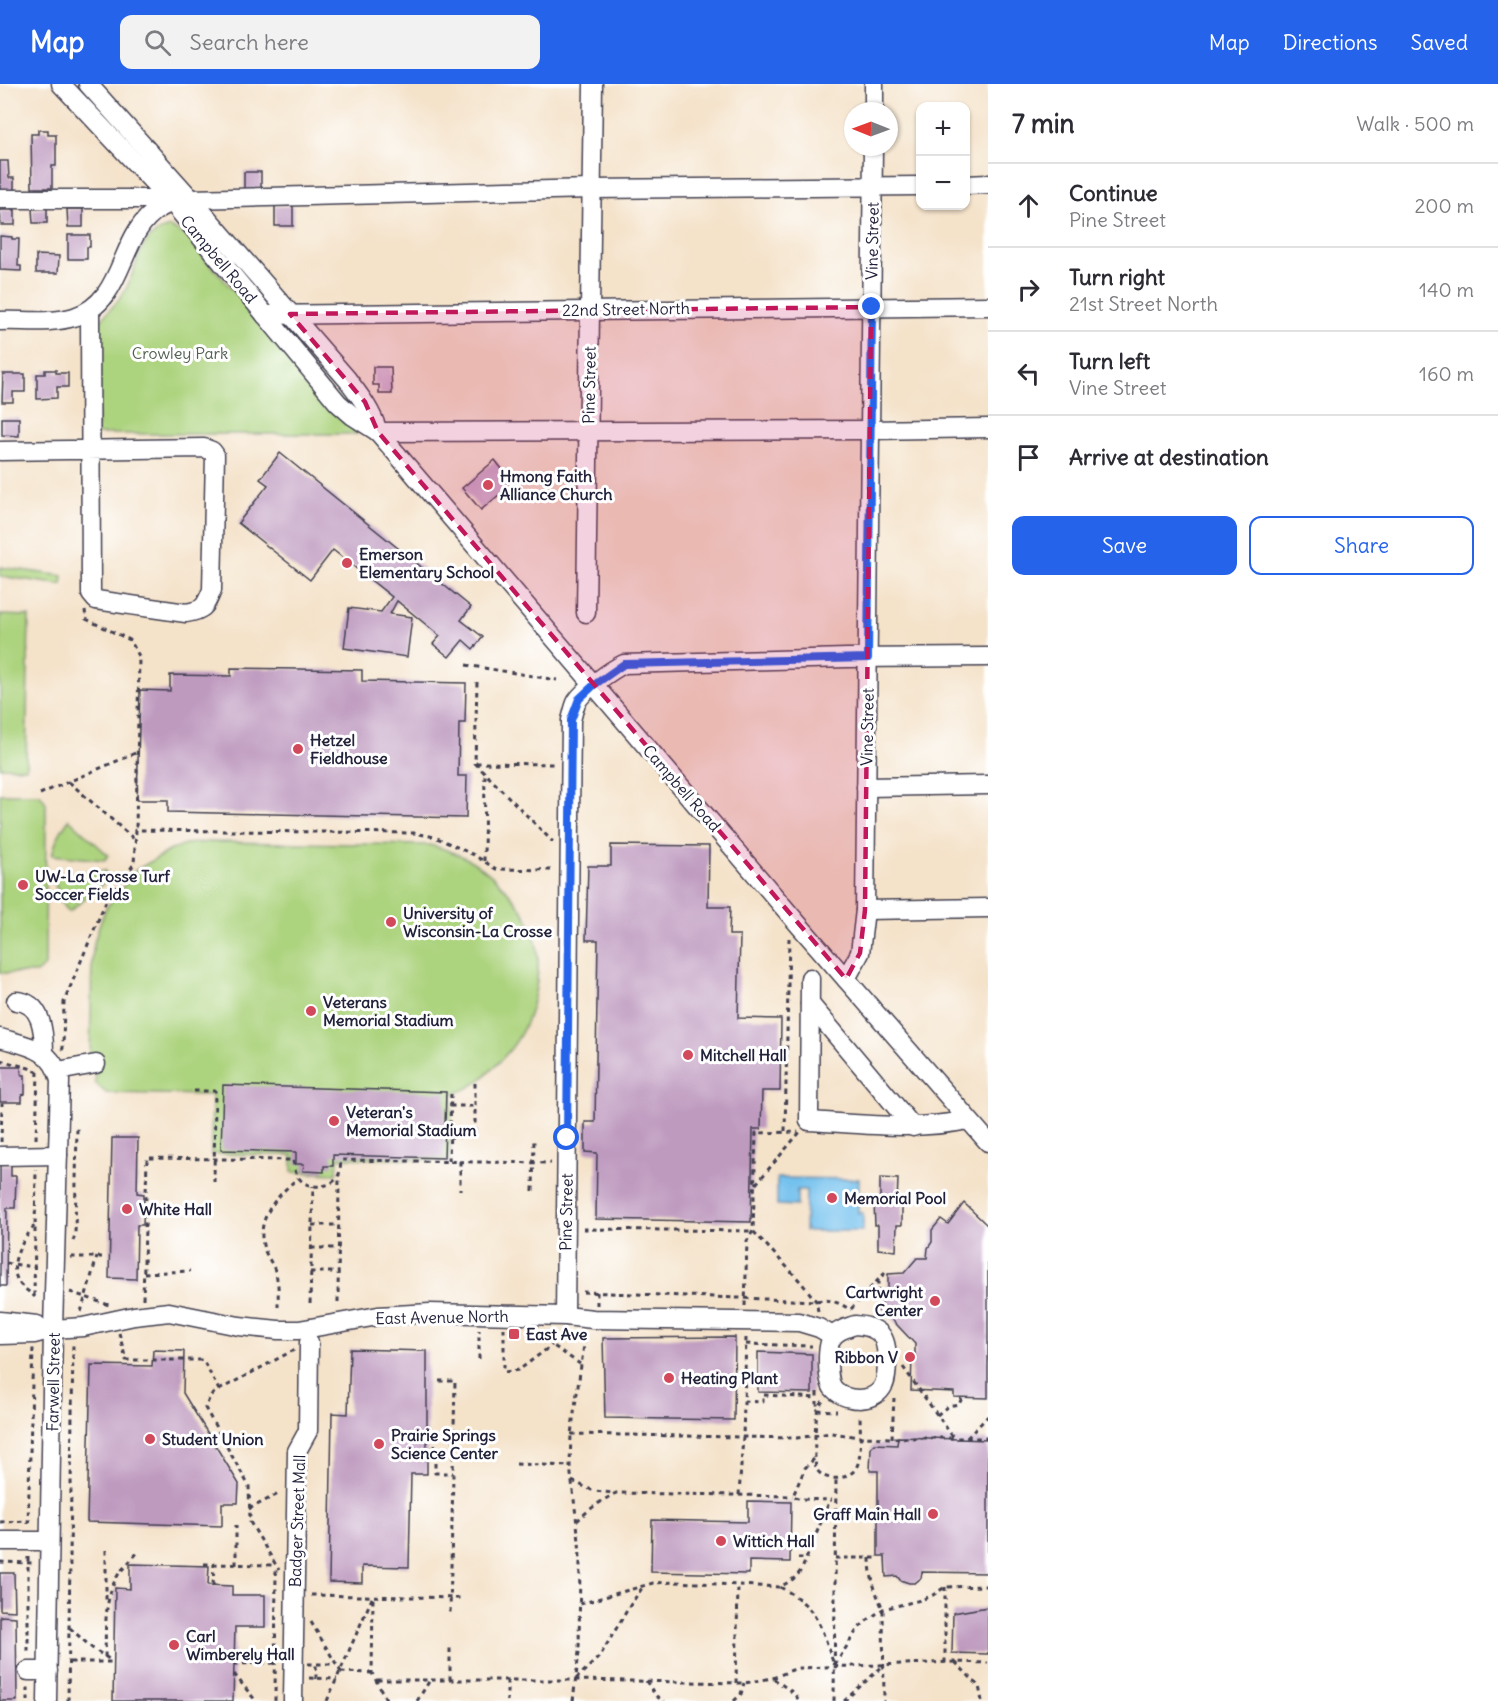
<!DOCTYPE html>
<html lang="en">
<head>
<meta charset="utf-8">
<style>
  :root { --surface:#fff; --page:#f2f2f3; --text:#2b2b33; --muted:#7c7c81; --line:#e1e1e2; --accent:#2563eb }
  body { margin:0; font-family:Delius,sans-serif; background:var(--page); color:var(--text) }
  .controls { position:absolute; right:18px; top:18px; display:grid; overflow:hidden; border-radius:12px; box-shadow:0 2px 4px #0004 }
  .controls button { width:54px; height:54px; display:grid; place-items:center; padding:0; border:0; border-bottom:2px solid var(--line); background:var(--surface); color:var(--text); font:30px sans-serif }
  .compass { position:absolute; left:844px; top:18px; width:54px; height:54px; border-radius:50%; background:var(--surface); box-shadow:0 2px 4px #0004; rotate:271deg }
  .stop { position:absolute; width:18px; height:18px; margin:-14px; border:4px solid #2563eb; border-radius:50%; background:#fff }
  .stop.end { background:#2563eb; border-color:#fff; box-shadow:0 2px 6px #0008 }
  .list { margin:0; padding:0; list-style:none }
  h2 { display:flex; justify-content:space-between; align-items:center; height:78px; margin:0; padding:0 24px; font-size:26px }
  h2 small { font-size:20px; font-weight:400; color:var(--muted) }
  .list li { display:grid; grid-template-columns:39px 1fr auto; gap:18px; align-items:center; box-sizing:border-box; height:84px; padding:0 24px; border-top:2px solid var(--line) }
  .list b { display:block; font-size:22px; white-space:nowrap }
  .list p { margin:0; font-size:20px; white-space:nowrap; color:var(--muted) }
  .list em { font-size:20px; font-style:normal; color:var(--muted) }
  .actions { display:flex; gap:12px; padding:18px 24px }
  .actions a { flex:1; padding:14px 0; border:2px solid var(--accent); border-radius:12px; text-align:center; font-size:21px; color:var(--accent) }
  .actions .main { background:var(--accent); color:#fff }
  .icon { flex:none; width:33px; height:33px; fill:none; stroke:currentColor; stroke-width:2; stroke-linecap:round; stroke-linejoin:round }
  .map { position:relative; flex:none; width:988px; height:1617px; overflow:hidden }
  header { display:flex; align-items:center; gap:36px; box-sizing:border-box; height:84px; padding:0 30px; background:var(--accent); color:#fff }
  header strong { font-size:28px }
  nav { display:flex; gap:33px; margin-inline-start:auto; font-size:21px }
  .search { width:420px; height:54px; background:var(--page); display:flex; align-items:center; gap:15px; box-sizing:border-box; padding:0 21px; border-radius:12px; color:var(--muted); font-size:22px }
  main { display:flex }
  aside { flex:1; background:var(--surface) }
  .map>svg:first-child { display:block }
</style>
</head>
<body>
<header>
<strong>Map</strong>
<div class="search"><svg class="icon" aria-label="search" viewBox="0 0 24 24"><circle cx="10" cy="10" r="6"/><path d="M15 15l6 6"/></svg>Search here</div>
<nav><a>Map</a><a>Directions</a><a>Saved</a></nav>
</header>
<main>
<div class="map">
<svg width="988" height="1617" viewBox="0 0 988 1617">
  <rect width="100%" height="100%" fill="#fff"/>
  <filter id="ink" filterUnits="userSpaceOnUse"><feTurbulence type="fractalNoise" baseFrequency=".0167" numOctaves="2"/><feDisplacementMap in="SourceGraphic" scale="12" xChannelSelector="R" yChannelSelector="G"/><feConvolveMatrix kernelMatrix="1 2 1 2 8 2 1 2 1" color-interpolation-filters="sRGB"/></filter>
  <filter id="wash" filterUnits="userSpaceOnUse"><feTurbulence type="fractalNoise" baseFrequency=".008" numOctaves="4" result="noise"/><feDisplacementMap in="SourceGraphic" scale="24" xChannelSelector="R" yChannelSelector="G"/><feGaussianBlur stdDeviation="1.35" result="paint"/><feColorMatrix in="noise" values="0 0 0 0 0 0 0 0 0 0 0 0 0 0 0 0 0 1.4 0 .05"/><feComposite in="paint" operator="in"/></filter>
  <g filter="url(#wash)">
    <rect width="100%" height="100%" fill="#f4e2c9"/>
    <g fill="#acd37d" stroke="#677a5c" stroke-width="1.5">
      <path d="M170 143 186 152 357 350H97V243C102 230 116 222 123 210 139 186 135 151 170 143Z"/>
      <path d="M0 483 63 492 62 501 0 492Z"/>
      <path d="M0 531 29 532 26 684 0 683Z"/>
      <path d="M0 710H40L46 719 45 882 36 889H0Z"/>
      <path d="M69 735 108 771 105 776 52 771C55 757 60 747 69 735Z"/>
      <path d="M210 758 430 761C445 765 460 770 473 778 501 796 532 829 537 863 539 880 538 897 534 913 529 938 518 959 500 977 486 992 473 1005 452 1010L450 1076 338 1074 337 1090 292 1088V1071L211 1070 212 1011 106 1009 95 999 96 984 90 975 92 874 94 859 99 842 106 824 136 786 169 767 185 760Z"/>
      <path d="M105 787 108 795 69 828C59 817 55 806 54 791Z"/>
    </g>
    <path fill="#73c1ee" stroke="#4a7294" stroke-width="1.5" d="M777 1094 859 1095 858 1129H863V1147H805L806 1106H797V1122L777 1121Z"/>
    <g id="blocks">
      <g fill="#be9abf">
        <path d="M38 46H48V51H56V82H52V104H32L31 50H38Z"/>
        <path d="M0 77H8L9 94H14V112H0Z"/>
        <rect x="244" y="88" width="17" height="19"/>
        <rect x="275" y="122" width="18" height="20"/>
        <path d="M47 124V139H33L32 125Z"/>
        <path d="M67 125H83V143H68Z"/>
        <path d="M0 126H15V141H1Z"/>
        <path d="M68 151H90V163H87V175H68Z"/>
        <path d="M0 152 12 153V155H19L18 182H21V187L0 186Z"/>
        <path d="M36 171 59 172 58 189H36Z"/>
        <path d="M373 283H391L392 310H379V301H373Z"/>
        <path d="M45 286H56V289H68V303H57V314L37 315V290H45Z"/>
        <path d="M3 290H25V308H13V318H2Z"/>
        <path d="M2 334H19V352L2 351Z"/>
        <path d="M280 369 471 523 461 536 483 553 473 565 463 556 449 573 433 560 440 552 397 517 390 530 412 533 407 573 344 564 349 524 381 528 392 513 333 466 310 496 238 439 268 401 260 395Z"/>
        <path d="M495 376 513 399 481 426 462 404Z"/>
        <path d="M231 584 362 586V597L466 599 465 639H459L458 692H467L466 734 168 728V716H137L140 606 170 607V591L231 592Z"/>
        <path d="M611 761 709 762 708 823H730L729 851H740L738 934 781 935 780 1007H762L761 1045H753L751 1138 596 1135 597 1069 585 1068V1038H595L598 856H586L588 782H611Z"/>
        <path d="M0 983H21L22 991H25V1010L22 1011V1018H0Z"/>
        <path d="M223 1001 446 1008 444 1074 333 1071V1082H324V1088L303 1087 304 1080H296V1068L221 1066Z"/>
        <path d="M112 1054H138L137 1109 144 1110 143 1141H137L136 1195 109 1194Z"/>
        <path d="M0 1080H11V1092H16L15 1124H7L6 1202H0Z"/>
        <path d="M880 1094 898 1095 897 1119H902V1141H897L896 1167 878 1165V1141H875L874 1119 880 1118Z"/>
        <path d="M964 1119 988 1142V1314L954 1313V1308L911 1306 912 1272H915V1260L882 1225V1209L888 1206V1190L904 1189 917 1174H927L928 1164 932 1158V1146L941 1135 948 1140Z"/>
        <path d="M735 1253 734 1336 605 1334 603 1254Z"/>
        <path d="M350 1265 427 1267V1390H411L409 1483 362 1482V1499L329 1498 332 1329 348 1330Z"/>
        <path d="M153 1266 184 1267 183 1309 239 1400 238 1419H222V1442L87 1438 91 1281 152 1282Z"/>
        <path d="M758 1268 812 1270V1309L758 1308Z"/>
        <path d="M898 1353 988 1356V1489L922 1488 921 1494 915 1499H909L900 1496 897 1492 886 1493 885 1472H878V1387H870L871 1364 875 1360 897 1361Z"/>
        <path d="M748 1417 791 1418 790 1478 749 1477V1490L651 1488 652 1436 748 1438Z"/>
        <path d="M130 1480 209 1482 208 1501 232 1502V1511H265V1543H235L233 1617H113L115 1504 130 1505Z"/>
        <path d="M0 1489H14L15 1527 0 1526Z"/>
        <path d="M988 1523V1570L952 1569 953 1529Z"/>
        <path d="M0 1532 16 1533 17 1617H0Z"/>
      </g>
    </g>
  </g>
  <g filter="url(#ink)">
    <use href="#blocks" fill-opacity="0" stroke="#423f50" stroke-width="1.5"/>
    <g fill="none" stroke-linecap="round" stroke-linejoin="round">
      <g stroke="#423f50" stroke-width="21">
        <g id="minor">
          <path d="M61 0 172 118 338 319 353 332 378 348 798 840 988 1058"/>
          <path d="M88 0 191 115 347 295C360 312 372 327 378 348"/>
          <path d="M874 27V0"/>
          <path d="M966 101 988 100"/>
          <path d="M0 115H191L592 105 920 102"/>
          <path d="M265 231 988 222"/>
          <path d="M0 237C24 236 51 240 74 233 127 217 117 149 160 124 166 121 170 118 177 117"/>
          <path d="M378 348 870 346 988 344"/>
          <path d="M0 367 204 364 212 367 215 371 212 506C205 523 204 526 186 529L96 516 91 510 90 226"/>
          <path d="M586 529 593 0"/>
          <path d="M866 703 988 701"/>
          <path d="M865 826 988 824"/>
          <path d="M810 894 809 1037C862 1040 916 1047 968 1036"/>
          <path d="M846 895 860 869 865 826 873 63"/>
          <path d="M16 917C42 918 44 948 44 968"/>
          <path d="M810 920 913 1043"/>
          <path d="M0 954C28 962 53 964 60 997L53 1245 47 1617"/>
          <path d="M58 987 96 980"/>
          <path d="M0 1072 58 1071"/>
          <path d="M565 1232 571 636C573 630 574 622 577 617 585 605 611 586 624 580L847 574 988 573"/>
          <path d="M0 1237 37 1241"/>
          <path d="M855 1241C884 1243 887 1255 887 1281 886 1289 887 1297 882 1304 872 1319 845 1318 833 1304 827 1296 826 1263 832 1254 837 1246 847 1244 855 1241Z"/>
          <path d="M0 1251 34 1250 53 1245 83 1243 134 1232 169 1228 239 1242 278 1246H299L378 1232 430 1229 565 1232 593 1235 799 1238 819 1244 833 1252"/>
          <path d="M0 1457H49"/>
          <path d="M28 1587H48"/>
          <path d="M293 1617 297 1367 308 1347 309 1258"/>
        </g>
      </g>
      <g stroke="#423f50" stroke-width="3" stroke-dasharray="4.5 4.5" stroke-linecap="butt">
        <path d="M85 526 86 535 130 556 139 572 136 746"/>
        <path d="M466 581 557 596"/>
        <path d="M477 598 475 679 553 758"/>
        <path d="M476 679 555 680"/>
        <path d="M69 698 135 756"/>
        <path d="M40 710 138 668"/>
        <path d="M484 777 485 689"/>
        <path d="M62 966 63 964 64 918 106 817 134 780 136 746 414 749 435 753 474 771 496 785 553 786"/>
        <path d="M0 976 29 984 38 988"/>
        <path d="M475 999V1053"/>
        <path d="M194 1007H215L214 1098"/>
        <path d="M450 1022H475"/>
        <path d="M785 1047 789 854"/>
        <path d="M449 1053H461"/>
        <path d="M36 1055 38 988"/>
        <path d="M1 1058 2 1019"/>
        <path d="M449 1077 451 1010"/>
        <path d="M460 1077V1106"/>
        <path d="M756 1100 800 1048"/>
        <path d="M533 1107 534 1054"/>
        <path d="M312 1141H339"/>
        <path d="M34 1142C22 1158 6 1181 20 1200 24 1205 30 1208 35 1213"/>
        <path d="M583 1145 753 1147 800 1197 816 1217 818 1227"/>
        <path d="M73 1157 75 1151 77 1044"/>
        <path d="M311 1164H339"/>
        <path d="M71 1173H102"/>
        <path d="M6 1179 34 1183"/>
        <path d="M310 1188H339"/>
        <path d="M144 1189 190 1187"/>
        <path d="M878 1196V1230"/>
        <path d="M70 1208 109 1221"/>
        <path d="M583 1208 816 1217C830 1214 839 1219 851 1226"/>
        <path d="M597 1208V1221"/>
        <path d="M34 1212 36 1085"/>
        <path d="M143 1215 147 1074 293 1076C294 1082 295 1090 299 1094 307 1106 334 1105 339 1090 341 1086 340 1080 341 1076L551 1079"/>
        <path d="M338 1218 339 1091"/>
        <path d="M310 1220 313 1102"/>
        <path d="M745 1222 747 1157 753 1147 756 1049 798 1048"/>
        <path d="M278 1223C278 1213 279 1204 277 1195 276 1184 268 1175 264 1165 255 1134 277 1112 298 1094"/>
        <path d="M851 1225 878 1196 887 1187"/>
        <path d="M81 1228 97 1173"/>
        <path d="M504 1244V1288L519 1286 552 1261"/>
        <path d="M546 1247 552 1261 580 1280"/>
        <path d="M119 1249 126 1276H203L219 1306 211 1311 205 1324 249 1402 250 1438 279 1486"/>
        <path d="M746 1260 812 1262"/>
        <path d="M479 1275V1246"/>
        <path d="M903 1283 953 1353"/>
        <path d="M439 1297H455L450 1530"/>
        <path d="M219 1306 294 1266"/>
        <path d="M817 1308V1326L837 1327"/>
        <path d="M744 1317 763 1318V1311L817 1314"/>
        <path d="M823 1317C821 1320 819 1322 818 1325 815 1332 813 1380 817 1386 826 1399 851 1396 857 1382 862 1372 860 1342 860 1330"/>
        <path d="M937 1331 948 1322 959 1320 962 1314"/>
        <path d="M571 1350 797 1354 831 1349 860 1353 892 1354H988"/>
        <path d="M892 1354 894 1314"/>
        <path d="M967 1354 988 1332"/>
        <path d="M435 1361V1389H453"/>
        <path d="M814 1375 805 1384 793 1412 800 1415 832 1416"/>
        <path d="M516 1380 570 1382"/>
        <path d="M572 1397 594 1407 614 1409"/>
        <path d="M739 1411 743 1353 746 1254"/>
        <path d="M249 1425 280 1409"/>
        <path d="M577 1437C589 1425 601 1417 616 1409L793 1412"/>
        <path d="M0 1438 31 1437"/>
        <path d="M28 1440 33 1264"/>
        <path d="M106 1466V1519"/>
        <path d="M28 1473V1571"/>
        <path d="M798 1474H805"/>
        <path d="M835 1474H878"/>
        <path d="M870 1474C870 1494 875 1507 883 1525L884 1617"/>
        <path d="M0 1478 35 1479"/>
        <path d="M204 1480 276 1481"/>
        <path d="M236 1481V1441"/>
        <path d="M213 1501 214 1480"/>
        <path d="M780 1503C816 1522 821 1541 833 1578"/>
        <path d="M311 1511 460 1514"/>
        <path d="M373 1515 372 1589 387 1617"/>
        <path d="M580 1520 653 1499 676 1498 779 1503C790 1498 796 1494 802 1485L830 1416"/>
        <path d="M311 1538 341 1588"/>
        <path d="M70 1544 92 1564 112 1577"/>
        <path d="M105 1573C106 1544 103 1513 120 1488 126 1481 133 1474 139 1467"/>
        <path d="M70 1578H114"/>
        <path d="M955 1578 979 1602 982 1617"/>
        <path d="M945 1579V1503"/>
        <path d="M234 1580 277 1579"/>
        <path d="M308 1580H336"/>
        <path d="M835 1581 857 1546 865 1538 883 1525 921 1516 933 1511 945 1503 988 1502"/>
        <path d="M341 1588 372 1589"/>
        <path d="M234 1590 256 1617"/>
        <path d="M309 1594 337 1595"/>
        <path d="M316 1595V1580"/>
        <path d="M576 1595 600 1572 629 1523 642 1504"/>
        <path d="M774 1595 792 1608 800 1617"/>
        <path d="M377 1596H575L744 1599 773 1594 792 1586 800 1584 955 1578 988 1579"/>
        <path d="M450 1596V1560"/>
        <path d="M507 1596V1617"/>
        <path d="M646 1597 656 1612 664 1617"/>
        <path d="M736 1599 738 1501"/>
        <path d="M28 1617V1602"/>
        <path d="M68 1617 73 1259"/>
        <path d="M275 1617 276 1483"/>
        <path d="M327 1617 373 1512"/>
        <path d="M417 1617 430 1596"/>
        <path d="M573 1617 579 1568 580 1474 579 1457 570 1382 571 1350 585 1254"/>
        <path d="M734 1617 741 1610 744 1599"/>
        <path d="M834 1617 836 1394"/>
        <path d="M844 1617 883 1582"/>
      </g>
      <use href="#minor" stroke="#fff" stroke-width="18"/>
    </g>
  </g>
  <g fill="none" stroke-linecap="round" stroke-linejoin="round" filter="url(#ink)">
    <path stroke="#2563eb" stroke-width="8" d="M567 1054 571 636 579 615 594 601 624 580 868 574 872 223"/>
  </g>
  <path fill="#c2185b" fill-opacity="0.2" stroke="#c2185b" stroke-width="4.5" stroke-dasharray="12 8" stroke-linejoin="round" d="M871 223 865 826 860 869 846 895 378 348 365 318 290 230Z"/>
  <g fill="#d1495b" stroke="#fff" stroke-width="2">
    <circle cx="488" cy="401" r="6"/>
    <circle cx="347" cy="479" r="6"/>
    <circle cx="298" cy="665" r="6"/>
    <circle cx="23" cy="801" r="6"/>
    <circle cx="391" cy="838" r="6"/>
    <circle cx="311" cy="927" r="6"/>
    <circle cx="688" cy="971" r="6"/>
    <circle cx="334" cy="1037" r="6"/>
    <circle cx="832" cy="1114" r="6"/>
    <circle cx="127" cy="1125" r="6"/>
    <circle cx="935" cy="1217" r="6"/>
    <rect x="508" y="1244" width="12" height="12" rx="3"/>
    <circle cx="910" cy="1273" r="6"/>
    <circle cx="669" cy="1294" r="6"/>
    <circle cx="150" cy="1355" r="6"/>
    <circle cx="379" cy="1360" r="6"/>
    <circle cx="933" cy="1430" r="6"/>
    <circle cx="721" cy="1457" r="6"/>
    <circle cx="174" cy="1561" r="6"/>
  </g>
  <g text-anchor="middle" stroke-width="6" stroke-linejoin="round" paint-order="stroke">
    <g font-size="16" fill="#22223b" stroke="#fff">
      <text transform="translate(872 157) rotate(-89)" y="6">Vine Street</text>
      <text transform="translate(219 175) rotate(50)" y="6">Campbell Road</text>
      <text transform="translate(626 225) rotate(-1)" y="6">22nd Street North</text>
      <text transform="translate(589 301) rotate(-89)" y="6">Pine Street</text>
      <text transform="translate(867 643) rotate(-89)" y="6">Vine Street</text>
      <text transform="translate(682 704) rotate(49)" y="6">Campbell Road</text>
      <text transform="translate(566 1128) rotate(-89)" y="6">Pine Street</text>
      <text transform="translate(442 1233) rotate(-1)" y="6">East Avenue North</text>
      <text transform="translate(53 1298) rotate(-89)" y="6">Farwell Street</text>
      <text transform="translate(297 1437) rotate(-88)" y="6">Badger Street Mall</text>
    </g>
    <g font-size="16" fill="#526052" stroke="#fff">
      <text x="180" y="275">Crowley Park</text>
    </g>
    <g font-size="16" font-weight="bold" fill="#22223b" stroke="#fff" text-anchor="start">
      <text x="500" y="398">Hmong Faith<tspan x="500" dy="18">Alliance Church</tspan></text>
      <text x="359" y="476">Emerson<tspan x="359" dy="18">Elementary School</tspan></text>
      <text x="310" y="662">Hetzel<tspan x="310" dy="18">Fieldhouse</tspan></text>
      <text x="35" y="798">UW-La Crosse Turf<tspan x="35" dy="18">Soccer Fields</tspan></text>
      <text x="403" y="835">University of<tspan x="403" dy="18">Wisconsin-La Crosse</tspan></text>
      <text x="323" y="924">Veterans<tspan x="323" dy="18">Memorial Stadium</tspan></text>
      <text x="700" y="977">Mitchell Hall</text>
      <text x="346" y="1034">Veteran's<tspan x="346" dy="18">Memorial Stadium</tspan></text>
      <text x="844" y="1120">Memorial Pool</text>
      <text x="139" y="1131">White Hall</text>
      <text x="923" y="1214" text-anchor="end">Cartwright<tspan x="923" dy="18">Center</tspan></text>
      <text x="526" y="1256">East Ave</text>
      <text x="898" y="1279" text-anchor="end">Ribbon V</text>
      <text x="681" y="1300">Heating Plant</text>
      <text x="391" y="1357">Prairie Springs<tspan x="391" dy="18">Science Center</tspan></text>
      <text x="162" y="1361">Student Union</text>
      <text x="921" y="1436" text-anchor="end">Graff Main Hall</text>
      <text x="733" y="1463">Wittich Hall</text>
      <text x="186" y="1558">Carl<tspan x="186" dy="18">Wimberely Hall</tspan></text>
    </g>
  </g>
</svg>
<div class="controls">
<button>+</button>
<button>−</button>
</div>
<svg class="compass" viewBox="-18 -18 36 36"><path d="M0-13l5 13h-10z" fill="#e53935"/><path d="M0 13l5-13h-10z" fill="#7c7c81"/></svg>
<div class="stop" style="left:567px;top:1054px"></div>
<div class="stop end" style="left:872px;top:223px"></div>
</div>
<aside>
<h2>7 min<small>Walk · 500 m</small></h2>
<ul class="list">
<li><svg class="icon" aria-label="ahead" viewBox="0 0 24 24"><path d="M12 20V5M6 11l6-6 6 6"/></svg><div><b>Continue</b><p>Pine Street</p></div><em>200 m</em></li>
<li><svg class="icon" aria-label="right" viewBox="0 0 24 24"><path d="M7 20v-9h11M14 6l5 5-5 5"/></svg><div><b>Turn right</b><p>21st Street North</p></div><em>140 m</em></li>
<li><svg class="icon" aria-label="left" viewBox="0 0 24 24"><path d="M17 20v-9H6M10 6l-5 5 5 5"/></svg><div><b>Turn left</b><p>Vine Street</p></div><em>160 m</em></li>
<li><svg class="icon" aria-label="arrive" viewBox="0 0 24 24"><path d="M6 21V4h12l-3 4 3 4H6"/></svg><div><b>Arrive at destination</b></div></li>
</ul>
<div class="actions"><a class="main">Save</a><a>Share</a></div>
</aside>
</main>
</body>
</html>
